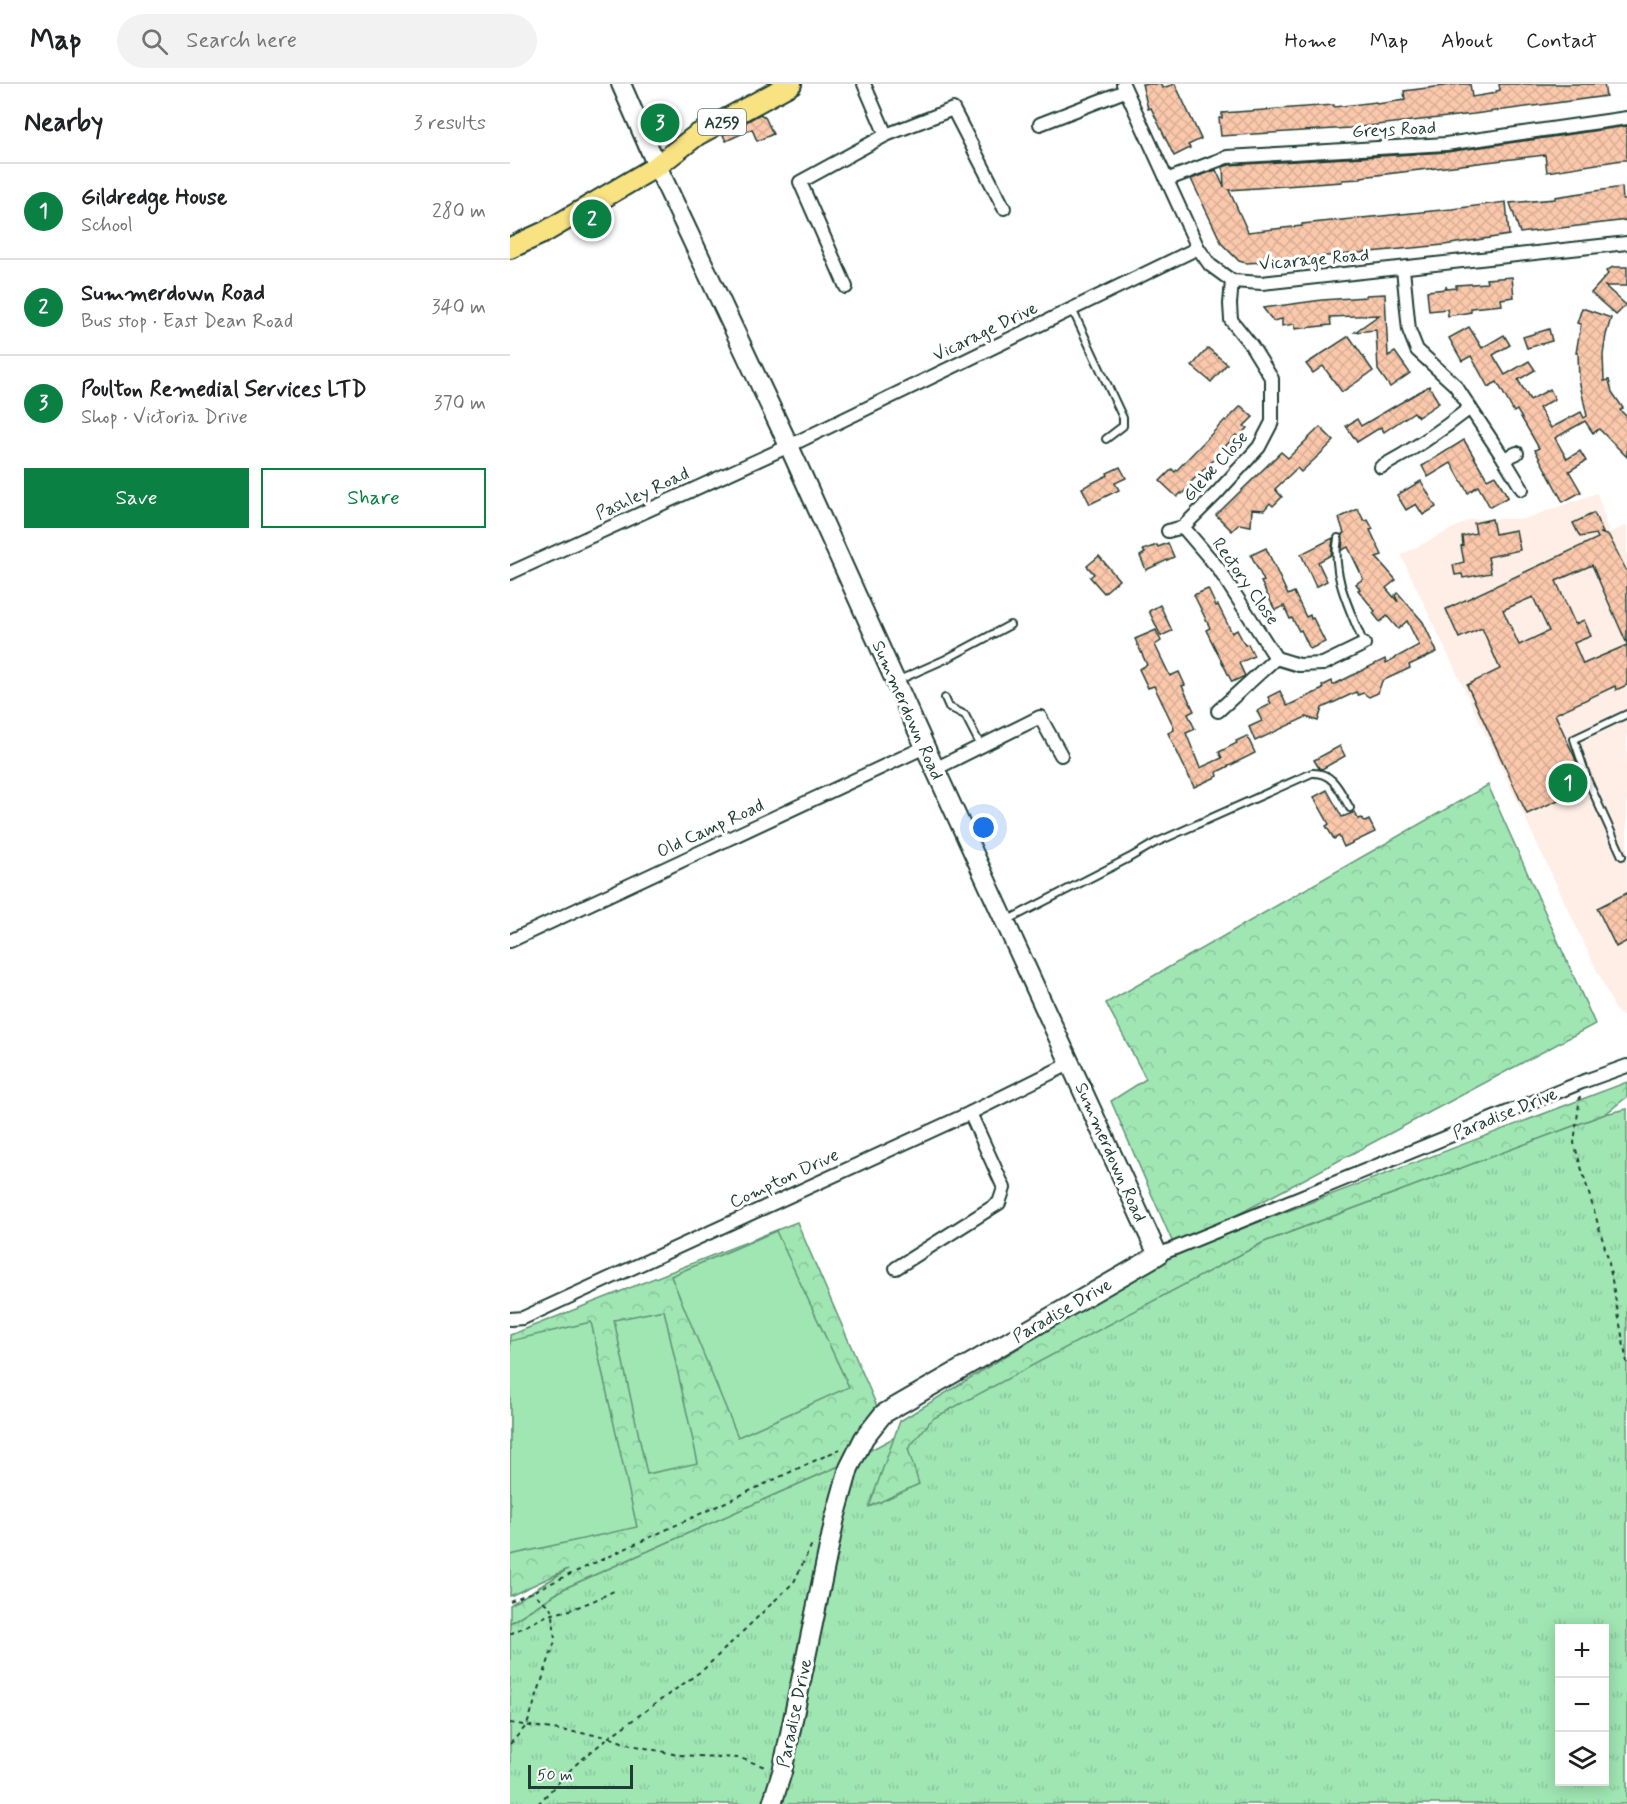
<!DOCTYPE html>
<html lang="en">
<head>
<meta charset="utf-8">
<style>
  :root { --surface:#fff; --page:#f2f2f2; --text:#202124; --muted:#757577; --line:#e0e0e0; --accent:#0b8043 }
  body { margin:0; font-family:Mynerve,sans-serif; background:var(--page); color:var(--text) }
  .controls { position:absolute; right:18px; bottom:18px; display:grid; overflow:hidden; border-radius:0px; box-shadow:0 3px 15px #0003 }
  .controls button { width:54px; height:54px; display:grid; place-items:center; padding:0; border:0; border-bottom:2px solid var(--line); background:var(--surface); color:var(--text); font:30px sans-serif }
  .scale { position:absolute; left:18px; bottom:15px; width:105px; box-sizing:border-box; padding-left:6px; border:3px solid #1f3d34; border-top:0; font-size:16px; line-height:21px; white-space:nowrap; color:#1f3d34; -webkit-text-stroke:4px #fff; paint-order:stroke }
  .you { position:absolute; left:474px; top:744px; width:21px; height:21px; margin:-15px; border:4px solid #fff; border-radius:50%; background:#1a73e8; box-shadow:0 0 0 9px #1a73e833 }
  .badge { display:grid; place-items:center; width:39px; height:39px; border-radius:50%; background:var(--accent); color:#fff; font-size:20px; font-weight:700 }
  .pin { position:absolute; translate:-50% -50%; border:3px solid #fff; box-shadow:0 2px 6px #0006 }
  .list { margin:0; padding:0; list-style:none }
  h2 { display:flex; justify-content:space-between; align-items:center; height:78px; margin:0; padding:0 24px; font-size:26px }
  h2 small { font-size:20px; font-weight:400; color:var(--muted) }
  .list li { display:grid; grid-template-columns:39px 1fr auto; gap:18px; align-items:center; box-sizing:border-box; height:96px; padding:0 24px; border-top:2px solid var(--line) }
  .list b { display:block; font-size:22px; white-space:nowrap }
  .list p { margin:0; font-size:20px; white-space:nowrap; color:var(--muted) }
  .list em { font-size:20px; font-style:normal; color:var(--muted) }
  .actions { display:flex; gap:12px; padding:18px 24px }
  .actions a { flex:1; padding:14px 0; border:2px solid var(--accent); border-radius:0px; text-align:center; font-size:21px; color:var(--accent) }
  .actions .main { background:var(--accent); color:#fff }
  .icon { flex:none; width:33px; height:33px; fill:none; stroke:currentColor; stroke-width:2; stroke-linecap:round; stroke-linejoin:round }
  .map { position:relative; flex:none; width:1117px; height:1720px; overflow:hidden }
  header { display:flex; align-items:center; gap:36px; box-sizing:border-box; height:84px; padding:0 30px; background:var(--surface); border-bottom:2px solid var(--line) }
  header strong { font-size:28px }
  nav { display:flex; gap:33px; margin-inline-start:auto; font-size:21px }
  .search { width:420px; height:54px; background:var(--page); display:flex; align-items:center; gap:15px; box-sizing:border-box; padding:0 21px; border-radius:33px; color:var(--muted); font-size:22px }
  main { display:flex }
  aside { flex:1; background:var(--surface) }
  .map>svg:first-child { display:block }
</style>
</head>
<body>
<header>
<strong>Map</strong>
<div class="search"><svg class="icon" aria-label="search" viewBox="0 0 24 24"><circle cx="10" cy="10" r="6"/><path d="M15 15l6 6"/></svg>Search here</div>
<nav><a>Home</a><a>Map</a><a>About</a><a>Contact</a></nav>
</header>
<main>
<aside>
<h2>Nearby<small>3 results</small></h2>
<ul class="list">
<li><span class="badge">1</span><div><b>Gildredge House</b><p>School</p></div><em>280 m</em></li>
<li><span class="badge">2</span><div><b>Summerdown Road</b><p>Bus stop · East Dean Road</p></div><em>340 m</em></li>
<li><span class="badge">3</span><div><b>Poulton Remedial Services LTD</b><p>Shop · Victoria Drive</p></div><em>370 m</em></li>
</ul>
<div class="actions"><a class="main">Save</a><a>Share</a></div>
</aside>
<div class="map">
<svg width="1117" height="1720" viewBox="0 0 1117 1720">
  <defs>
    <pattern id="grass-tufts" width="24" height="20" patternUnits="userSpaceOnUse" patternTransform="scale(1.5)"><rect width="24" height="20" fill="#a0e6b3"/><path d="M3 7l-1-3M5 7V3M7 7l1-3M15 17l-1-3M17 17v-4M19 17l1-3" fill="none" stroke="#89c69b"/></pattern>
    <pattern id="forest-crowns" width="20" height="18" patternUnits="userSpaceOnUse" patternTransform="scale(1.5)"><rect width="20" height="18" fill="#a0e6b3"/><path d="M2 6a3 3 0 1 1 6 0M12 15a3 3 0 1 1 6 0" fill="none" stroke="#89c69b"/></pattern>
    <pattern id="building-cross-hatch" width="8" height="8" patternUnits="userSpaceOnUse" patternTransform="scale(1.5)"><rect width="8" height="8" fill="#fbc8ac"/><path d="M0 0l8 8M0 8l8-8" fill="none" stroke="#d7ad95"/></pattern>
  </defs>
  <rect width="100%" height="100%" fill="#fff"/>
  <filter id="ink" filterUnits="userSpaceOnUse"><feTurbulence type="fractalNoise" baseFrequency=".0167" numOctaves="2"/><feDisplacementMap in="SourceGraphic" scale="12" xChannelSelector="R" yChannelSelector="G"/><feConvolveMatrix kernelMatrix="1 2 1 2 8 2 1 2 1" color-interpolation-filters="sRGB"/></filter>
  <g filter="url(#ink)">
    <path fill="#feeee6" d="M1087 409 1099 449 1117 441V936L1106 927 891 471 961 435H1014Z"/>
    <path fill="url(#grass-tufts)" stroke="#609274" stroke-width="1.5" fill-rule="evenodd" d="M1117 1025V1720H0V1539L55 1504 338 1378 754 1158 1095 1030ZM1050 1544H1094V1698H1050Z"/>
    <g fill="url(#forest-crowns)" stroke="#609274" stroke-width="1.5">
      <path d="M978 701 1085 940 665 1164 601 1017 636 995 596 919Z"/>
      <path d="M1117 998V1013L1095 1030 754 1158 422 1335 398 1365 409 1400 359 1423 390 1337 657 1173Z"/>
      <path d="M287 1138 373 1336 338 1378 55 1504 0 1539V1521L58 1485 0 1512V1251Z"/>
    </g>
    <g fill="#a0e6b3" stroke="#609274" stroke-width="1.5">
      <path d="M266 1147 339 1303 228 1353 161 1192Z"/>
      <path d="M154 1226 188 1379 137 1390 104 1236Z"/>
      <path d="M81 1238 127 1443 0 1471V1257Z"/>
    </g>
    <g fill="url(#building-cross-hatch)" stroke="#1f3d34" stroke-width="1.5" fill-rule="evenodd">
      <path d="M632 0H651L652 4 665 0 691 55 678 61 680 64 664 72 641 24 638 25Z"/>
      <path d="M949 0H960L962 13 986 9V7L990 6 989 0H1094L1096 12 964 30 840 44 711 52 709 34H712V29L824 21V23L866 18 867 20 895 16 894 7Z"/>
      <path d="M154 27 164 42 146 52 138 35Z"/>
      <path d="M250 30 255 33 263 50 247 57 242 45 216 57 213 51Z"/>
      <path d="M1117 42V76H1112L1037 88 1035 71 851 93V95L832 96V98L719 106 738 148 792 142V140L942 125 996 118 999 151 934 161 754 178 736 179 729 177 712 160 681 95 706 86 714 103 713 83 719 81 937 68Z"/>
      <path d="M1112 103 1113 116H1117V136L1010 149 1000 119 1045 115V113Z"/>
      <path d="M1103 183H1117V202H1095L1116 221 1106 231 1081 209 1098 190 1096 187Z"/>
      <path d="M1002 193 1004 213 991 215 992 221 961 224V228L938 232 937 225 919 227 917 207 936 205V202L937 205 946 204V201L977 199 976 195Z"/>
      <path d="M875 210 878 272 885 268 900 289 880 303 868 286 866 246 845 248 869 231 820 233 821 241 785 245V240L772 242V235L763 237 753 224 812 216 856 213V211Z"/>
      <path d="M1072 224 1101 234 1096 251 1093 271 1094 297 1099 296 1102 308 1113 324 1110 326 1117 333V373L1089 345 1083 349 1075 337 1045 354 1057 375 1070 367 1076 377 1059 387 1071 408 1053 418 1025 366 1029 364 1007 326 1004 328 987 298 978 303 961 272 952 277 939 254 959 243 972 264 994 251 1000 261 983 271 995 291 1019 277 1025 286 1008 296 1020 316 1040 305 1045 315 1029 324 1041 344 1071 328 1074 334 1077 332 1069 296 1068 269H1066L1071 240 1067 239Z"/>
      <path d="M1039 245 1042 257 1017 264 1013 253Z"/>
      <path d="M839 252 863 287 832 308 813 282 803 289 796 280Z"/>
      <path d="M698 264 717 280 701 298 682 282Z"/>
      <path d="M919 302 929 319 908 333 904 328 874 348 871 343 847 358 836 342 847 335 851 342Z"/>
      <path d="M731 322 743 333 734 342 737 344 728 354 726 351 707 371 708 372 680 399 681 401 672 410 671 409 667 413 650 397 662 385 665 388 715 336 716 337Z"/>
      <path d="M810 343 824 357 791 388 787 384 765 405 772 413 763 422 760 419 754 426 742 425 741 442 729 440 722 447 706 431 771 368 778 374Z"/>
      <path d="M954 356 977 395 985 391 998 413 980 423 968 402 958 409 941 379 918 393 912 382Z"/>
      <path d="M610 383 616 394 605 399 609 406 580 420 572 404 598 391 597 389Z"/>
      <path d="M911 397 926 423 913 431 906 420 896 426 887 411Z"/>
      <path d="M848 425 854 437 858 436 863 445 860 446 872 471 866 473 886 496 876 504 888 518 885 511 888 509 913 538 927 568 899 581 900 584 872 597 868 609 859 613 853 609 848 611 846 608 812 624 808 637 796 633 745 657 739 643 752 637 747 627 761 620 758 613 770 607 777 622 813 605 812 602 822 597 823 601 875 575 876 579 909 561 897 537 888 545 877 532 870 538 863 529 865 527 848 506 850 505 846 500 853 495 852 492 838 463 832 466 833 454 832 450 834 449 829 434Z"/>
      <path d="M1084 429 1093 449H1090L1099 452 1117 488V560L1082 481 1046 497 1065 540 1074 536 1081 552 1064 559 1073 580 1117 561V601L1106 606 1105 602 1045 630 1065 674 1075 704 1017 730 957 601 990 585 972 544 949 554 936 525 1088 454 1086 450 1070 453 1063 439ZM1023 513 1039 547 1009 561 993 526Z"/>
      <path d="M982 435 985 450 1006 446 1010 466 978 473 981 489 953 494 952 490 945 491 943 481 954 478 951 462 953 461 952 452 966 449 964 439Z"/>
      <path d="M823 454 821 471 808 478 817 497 806 503 791 470Z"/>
      <path d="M658 459 664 473 636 486 630 472 635 469 633 466 647 461 648 463Z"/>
      <path d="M756 464 778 511 784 508 796 533 800 531 801 535 803 534 815 558 800 565 791 546 789 547 782 534 780 535 774 522 765 526 751 498 754 497 741 471Z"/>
      <path d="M589 472 609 496 594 509 580 493 584 490 577 482Z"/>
      <path d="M698 505 706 522 708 521 722 549 727 546 735 561 738 560 744 572 729 579 735 592 722 598 696 546 700 544 684 511Z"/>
      <path d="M650 521 662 547 651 552 639 527Z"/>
      <path d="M646 546 651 557 645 561 660 592 669 588 675 601 672 602 684 627 678 630 685 645 676 649 690 684 712 674 709 668 727 659 726 657 737 652 745 669 707 688 708 692 684 703 658 649 664 646 663 641 644 602 638 604 629 585 637 581 625 555Z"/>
      <path d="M830 662 835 672 812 685 809 684 804 676Z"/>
      <path d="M817 706 832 733 845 728 848 735 852 734 855 738 859 736 865 748 834 763 829 752 824 755 816 742 819 740 804 713Z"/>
      <path d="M1117 809V857L1106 863 1087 824Z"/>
    </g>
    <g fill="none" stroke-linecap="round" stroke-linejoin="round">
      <g stroke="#1f3d34" stroke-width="10">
        <g id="lane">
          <path d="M562 225 613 334V342L596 355"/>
          <path d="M828 454C821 491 840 526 854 560"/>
          <path d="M389 596 436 575 500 541"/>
          <path d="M435 614 439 623 455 631 471 662"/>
          <path d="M1112 772 1078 697 1064 655 1117 630"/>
          <path d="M498 836 619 774 645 759 802 689C824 688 830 708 840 724"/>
        </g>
      </g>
      <g stroke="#1f3d34" stroke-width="16">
        <g id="street">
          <path d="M613 0 688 164 700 181 722 197 752 199 1117 159"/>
          <path d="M530 40 615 7"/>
          <path d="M376 51 443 25 494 124"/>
          <path d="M656 96 717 73 936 60 1117 34"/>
          <path d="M893 185 899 246 907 266 945 301 994 375 1012 405"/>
          <path d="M336 203 290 98 376 51 354 0"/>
          <path d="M994 375 1007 369"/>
          <path d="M871 383C903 366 932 346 960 324"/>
          <path d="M673 443 708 484 766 574 708 627"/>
          <path d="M658 447 673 443 706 410 749 363 762 338V295L741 261 721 236 720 220 722 197"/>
          <path d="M0 489 279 362 688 164"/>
          <path d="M766 574 789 581 813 580 854 560"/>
          <path d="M425 685 530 633 551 671"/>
          <path d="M0 857 415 663"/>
          <path d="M648 1171 1072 998 1117 982"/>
          <path d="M386 1184 489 1119 494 1104 460 1029"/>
          <path d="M0 1235 13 1234 460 1029 561 979"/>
        </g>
      </g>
      <g stroke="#1f3d34" stroke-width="22">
        <path id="secondary" d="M111 0 147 82 279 362 425 685 648 1171 373 1330 354 1354 339 1384 325 1434 272 1688 262 1720"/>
      </g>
      <g stroke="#1f3d34" stroke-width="24">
        <path id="primary" d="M0 164 35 148 147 82 187 51 281 0"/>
      </g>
      <g stroke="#1f3d34" stroke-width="2" stroke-dasharray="4.5 4.5" stroke-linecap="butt">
        <path d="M1070 1012 1064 1059 1098 1174 1117 1279"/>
        <path d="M0 1517 22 1508 330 1365"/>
        <path d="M0 1550 38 1531 60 1526 83 1517 104 1507"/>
        <path d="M0 1639 99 1653 194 1585 284 1498 302 1460"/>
        <path d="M0 1660 17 1641 45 1557 43 1530 40 1523 22 1508"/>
        <path d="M28 1720 64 1682 99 1653 117 1660 168 1671 230 1674 258 1684"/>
      </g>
      <use href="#lane" stroke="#fff" stroke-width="6"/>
      <use href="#street" stroke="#fff" stroke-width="12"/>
      <use href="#secondary" stroke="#fff" stroke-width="18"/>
      <use href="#primary" stroke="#f8e281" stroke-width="20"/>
    </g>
  </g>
  <g text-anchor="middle" stroke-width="6" stroke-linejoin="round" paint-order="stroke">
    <rect fill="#fff" stroke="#627771" stroke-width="1.5" x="188" y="25" width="48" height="26" rx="4.5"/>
    <g font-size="16" font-weight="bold" fill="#1f3d34">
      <text x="212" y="44">A259</text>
    </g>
    <g font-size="18" fill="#1f3d34" stroke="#fff">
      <text transform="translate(884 45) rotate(-3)" y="6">Greys Road</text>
      <text transform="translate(804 175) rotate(-5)" y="6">Vicarage Road</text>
      <text transform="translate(475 247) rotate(-26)" y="6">Vicarage Drive</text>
      <text transform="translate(705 382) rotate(-48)" y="6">Glebe Close</text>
      <text transform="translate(132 409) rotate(-25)" y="6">Pashley Road</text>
      <text transform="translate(736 497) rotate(55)" y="6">Rectory Close</text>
      <text transform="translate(398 626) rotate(66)" y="6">Summerdown Road</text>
      <text transform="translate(200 744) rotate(-25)" y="6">Old Camp Road</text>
      <text transform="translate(995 1029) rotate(-22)" y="6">Paradise Drive</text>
      <text transform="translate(601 1068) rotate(66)" y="6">Summerdown Road</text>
      <text transform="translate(274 1094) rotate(-25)" y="6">Compton Drive</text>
      <text transform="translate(552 1226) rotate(-30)" y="6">Paradise Drive</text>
      <text transform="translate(284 1629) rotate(-78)" y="6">Paradise Drive</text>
    </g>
  </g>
</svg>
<div class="controls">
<button>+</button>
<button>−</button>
<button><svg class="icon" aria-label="layers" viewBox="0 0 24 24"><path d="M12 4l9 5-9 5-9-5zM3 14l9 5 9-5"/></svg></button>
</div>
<div class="scale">50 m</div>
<div class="you"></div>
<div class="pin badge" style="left:1058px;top:699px">1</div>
<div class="pin badge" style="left:82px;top:135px">2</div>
<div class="pin badge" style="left:150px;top:39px">3</div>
</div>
</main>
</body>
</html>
